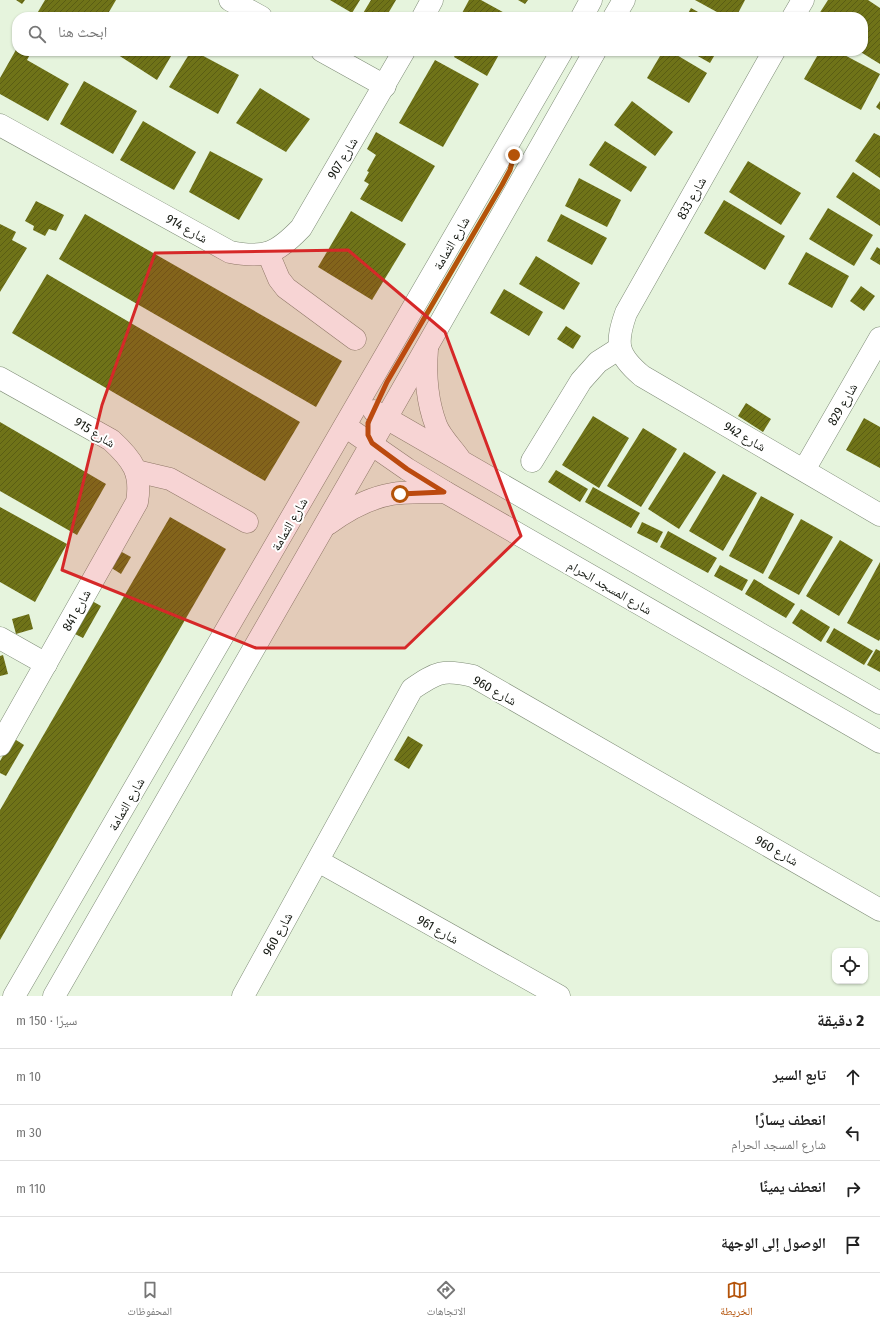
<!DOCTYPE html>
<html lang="ar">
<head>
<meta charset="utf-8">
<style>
  :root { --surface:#fff; --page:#f6f6f6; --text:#222; --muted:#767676; --line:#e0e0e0; --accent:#b45309 }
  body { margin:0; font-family:"Fira Sans Condensed","Noto Naskh Arabic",sans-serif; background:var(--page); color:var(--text); direction:rtl }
  .controls { position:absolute; right:12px; bottom:12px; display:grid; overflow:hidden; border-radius:8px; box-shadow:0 1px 3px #0004 }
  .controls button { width:36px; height:36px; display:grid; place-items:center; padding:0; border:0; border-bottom:1px solid var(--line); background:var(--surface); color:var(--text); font:20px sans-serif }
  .stop { position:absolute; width:12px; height:12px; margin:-9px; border:3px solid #b45309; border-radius:50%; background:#fff }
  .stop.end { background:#b45309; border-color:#fff; box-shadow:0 1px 4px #0008 }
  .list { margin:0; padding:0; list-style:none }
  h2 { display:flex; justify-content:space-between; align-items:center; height:52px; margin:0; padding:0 16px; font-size:17px }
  h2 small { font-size:13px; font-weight:400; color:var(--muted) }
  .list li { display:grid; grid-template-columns:26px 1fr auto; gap:12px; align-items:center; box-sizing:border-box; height:56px; padding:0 16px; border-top:1px solid var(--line) }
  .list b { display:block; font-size:15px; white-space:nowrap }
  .list p { margin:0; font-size:13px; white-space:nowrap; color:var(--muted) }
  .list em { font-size:13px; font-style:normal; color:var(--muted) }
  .icon { flex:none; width:22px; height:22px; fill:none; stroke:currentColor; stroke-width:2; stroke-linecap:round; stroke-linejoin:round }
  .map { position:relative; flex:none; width:880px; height:996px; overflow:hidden; direction:ltr }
  .search { position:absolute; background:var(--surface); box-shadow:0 1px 3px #0004; left:12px; right:12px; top:12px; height:44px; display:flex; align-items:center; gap:10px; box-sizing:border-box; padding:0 14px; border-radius:16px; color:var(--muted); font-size:15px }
  .sheet { height:276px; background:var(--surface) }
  nav { display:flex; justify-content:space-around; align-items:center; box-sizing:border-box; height:56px; border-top:1px solid var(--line); background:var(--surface); font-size:11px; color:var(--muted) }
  nav a { display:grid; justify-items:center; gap:2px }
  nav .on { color:var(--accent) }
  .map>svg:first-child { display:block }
</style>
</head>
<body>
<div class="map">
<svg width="880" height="996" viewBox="0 0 880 996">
  <defs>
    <pattern id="building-hatch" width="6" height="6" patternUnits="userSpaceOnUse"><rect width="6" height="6" fill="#6f7318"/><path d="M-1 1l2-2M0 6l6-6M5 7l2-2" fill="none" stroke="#5a5d14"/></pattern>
  </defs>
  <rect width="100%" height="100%" fill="#e6f4dd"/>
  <g fill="url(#building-hatch)">
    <path d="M16 0H25L22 4Z"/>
    <path d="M45 0H116L106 17H35Z"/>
    <path d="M330 0H360L352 13Z"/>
    <path d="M371 0H396L386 17H364L362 15Z"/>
    <path d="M469 0H481L512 17H460Z"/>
    <path d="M518 0H528L525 4Z"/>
    <path d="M695 0H745L736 17H726Z"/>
    <path d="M828 0H868L880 8V64L859 51H863V17H817Z"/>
    <path d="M691 8 707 17H686Z"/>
    <path d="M129 12 136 17H126Z"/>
    <path d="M17 48V51H32L27 60 69 84 48 121 0 94V78Z"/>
    <path d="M112 51H174L157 80Z"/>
    <path d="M191 51H194L239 75 218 114 169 87Z"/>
    <path d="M452 51H501L487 76 454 57 456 53Z"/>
    <path d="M663 51H670L707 73 689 103 647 78Z"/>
    <path d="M689 51H717L710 63Z"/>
    <path d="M820 51H837L880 74 861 110 804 79Z"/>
    <path d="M435 60 479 84 443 147 399 123Z"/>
    <path d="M84 81 137 111 113 154 60 124Z"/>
    <path d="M260 88 310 119 286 152 236 123Z"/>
    <path d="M632 101 673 132 655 156 614 125Z"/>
    <path d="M880 101V110L876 107Z"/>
    <path d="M143 121 196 152 174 190 120 160Z"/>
    <path d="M376 132 435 166 402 222 360 199 369 184 364 181 369 172 367 171 376 155 367 149Z"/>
    <path d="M874 133 880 136V178L855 161Z"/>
    <path d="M605 141 647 167 631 192 589 165Z"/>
    <path d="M210 151 263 179 239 220 189 192Z"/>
    <path d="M748 161 801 193 781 225 729 192Z"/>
    <path d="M853 172 880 190V226L836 197Z"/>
    <path d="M579 178 621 200 607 227 565 206Z"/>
    <path d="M724 200 785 236 765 270 704 233Z"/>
    <path d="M36 201 64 215 56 231 49 229 45 236 33 230 34 226 25 221Z"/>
    <path d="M828 208 873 235 854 266 809 239Z"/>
    <path d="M351 211 406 244 372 300 318 267Z"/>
    <path d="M85 214 342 361 316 407 59 259Z"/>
    <path d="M561 214 607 238 592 265 547 241Z"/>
    <path d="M0 224 16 232 12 240 27 248 0 292Z"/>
    <path d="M877 247 880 249V265L870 259Z"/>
    <path d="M806 252 849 276 832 308 788 284Z"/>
    <path d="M536 256 580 283 564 310 519 284Z"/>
    <path d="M47 274 300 422 265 481 12 333Z"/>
    <path d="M861 286 875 296 864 311 850 301Z"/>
    <path d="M504 289 543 312 529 336 490 313Z"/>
    <path d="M566 326 581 336 573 349 557 339Z"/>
    <path d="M746 403 771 419 763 432 738 416Z"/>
    <path d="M593 416 629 438 599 488 562 465Z"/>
    <path d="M864 418 880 427V468L846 450Z"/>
    <path d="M0 422 106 484 77 535 0 491Z"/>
    <path d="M643 428 677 449 641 507 607 486Z"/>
    <path d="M684 452 716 472 679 529 648 509Z"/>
    <path d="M556 470 588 489 580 502 548 482Z"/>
    <path d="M723 474 757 493 723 551 689 531Z"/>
    <path d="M593 487 640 513 631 528 585 502Z"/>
    <path d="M761 496 794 514 763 574 729 556Z"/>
    <path d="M0 507 67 544 35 602 0 582Z"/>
    <path d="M170 517 226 549 0 940V810Z"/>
    <path d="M801 519 833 537 799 595 768 578Z"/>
    <path d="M642 522 663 532 657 543 637 533Z"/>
    <path d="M668 531 717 558 708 573 660 547Z"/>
    <path d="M840 540 873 560 839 616 806 596Z"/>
    <path d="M120 551 131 557 121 574 110 567Z"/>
    <path d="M880 562V639L879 641 847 623Z"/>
    <path d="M720 565 748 580 742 591 714 576Z"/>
    <path d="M754 579 795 604 786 618 745 594Z"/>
    <path d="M92 601 101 606 83 638 73 633Z"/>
    <path d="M801 609 830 627 821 642 792 623Z"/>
    <path d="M29 614 33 629 16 634 12 619Z"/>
    <path d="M834 628 873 651 864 665 826 642Z"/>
    <path d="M876 649 880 651V672L867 665Z"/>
    <path d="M3 655 8 674 0 676V656Z"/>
    <path d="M408 736 423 745 409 769 394 760Z"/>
    <path d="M13 738 24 745 6 776 0 773V761Z"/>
  </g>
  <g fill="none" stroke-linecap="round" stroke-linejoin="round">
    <g stroke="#7f8c77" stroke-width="23">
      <g id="minor">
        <path d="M230 0 261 17"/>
        <path d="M423 17 432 0"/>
        <path d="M582 17 591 0"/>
        <path d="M614 17 624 0"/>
        <path d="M793 17 803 0"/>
        <path d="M322 51 385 86"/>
        <path d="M774 51 626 313C615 344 617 355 642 376L880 515"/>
        <path d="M0 125 230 252C265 259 277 253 301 228L404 51"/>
        <path d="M268 253 279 279 286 288 355 339"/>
        <path d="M427 349C425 374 427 401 436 425 440 436 452 448 459 458"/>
        <path d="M0 378 111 440C133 460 142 473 137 502L0 745"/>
        <path d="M374 411 880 703"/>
        <path d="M345 426 407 469 445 492 880 742"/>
        <path d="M532 461 581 381 598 362 620 348"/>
        <path d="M804 470 880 338"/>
        <path d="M136 471 170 479 247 522"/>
        <path d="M328 524C347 510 368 498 392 494 408 491 428 493 445 492"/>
        <path d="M0 638 46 664"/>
        <path d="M318 861 559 996"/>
        <path d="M14 996 562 51"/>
        <path d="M54 996 372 443 595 51"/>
        <path d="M243 996 412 689C437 672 443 669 473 676L880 910"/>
      </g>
    </g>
    <use href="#minor" stroke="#fff" stroke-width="22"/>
  </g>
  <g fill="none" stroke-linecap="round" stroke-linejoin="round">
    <path stroke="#b45309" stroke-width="5" d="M400 494 444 492 407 469 372 443 368 435V423L387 382 502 185 510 170 514 155"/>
  </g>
  <path fill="#d62828" fill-opacity="0.2" stroke="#d62828" stroke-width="3" stroke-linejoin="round" d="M348 250 445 332 521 536 405 648H256L62 570 102 405 155 253Z"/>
  <g text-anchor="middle" stroke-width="4" stroke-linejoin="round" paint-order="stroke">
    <g font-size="13" fill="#141811" stroke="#fff">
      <text transform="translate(342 158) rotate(-59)" y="5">شارع 907</text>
      <text transform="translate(691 198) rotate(-61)" y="5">شارع 833</text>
      <text transform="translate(187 228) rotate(29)" y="5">شارع 914</text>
      <text transform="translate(451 243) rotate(-60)" y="5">شارع الثمامة</text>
      <text transform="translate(842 404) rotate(-60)" y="5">شارع 829</text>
      <text transform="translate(95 432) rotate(32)" y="5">شارع 915</text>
      <text transform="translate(745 436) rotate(30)" y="5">شارع 942</text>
      <text transform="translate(289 524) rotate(-60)" y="5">شارع الثمامة</text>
      <text transform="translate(610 587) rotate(30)" y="5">شارع المسجد الحرام</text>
      <text transform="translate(76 610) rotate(-61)" y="5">شارع 841</text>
      <text transform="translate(495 690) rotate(29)" y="5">شارع 960</text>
      <text transform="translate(126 804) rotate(-60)" y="5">شارع الثمامة</text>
      <text transform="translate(777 850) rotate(30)" y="5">شارع 960</text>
      <text transform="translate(438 929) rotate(29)" y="5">شارع 961</text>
      <text transform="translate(277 934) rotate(-61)" y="5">شارع 960</text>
    </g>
  </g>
</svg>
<div class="controls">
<button><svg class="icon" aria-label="locate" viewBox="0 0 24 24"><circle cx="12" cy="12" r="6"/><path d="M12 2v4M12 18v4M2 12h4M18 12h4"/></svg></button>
</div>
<div class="stop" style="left:400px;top:494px"></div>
<div class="stop end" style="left:514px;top:155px"></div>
<div class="search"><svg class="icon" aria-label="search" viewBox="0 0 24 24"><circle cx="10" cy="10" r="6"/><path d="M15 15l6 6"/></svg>ابحث هنا</div>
</div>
<section class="sheet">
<h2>2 دقيقة<small>سيرًا · 150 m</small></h2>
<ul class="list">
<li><svg class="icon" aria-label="ahead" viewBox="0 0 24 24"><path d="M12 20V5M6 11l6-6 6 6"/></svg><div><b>تابع السير</b></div><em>10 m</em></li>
<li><svg class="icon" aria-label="left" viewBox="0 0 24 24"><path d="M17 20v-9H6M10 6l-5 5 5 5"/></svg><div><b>انعطف يسارًا</b><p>شارع المسجد الحرام</p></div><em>30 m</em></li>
<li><svg class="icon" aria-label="right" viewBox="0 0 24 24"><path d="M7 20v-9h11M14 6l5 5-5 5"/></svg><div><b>انعطف يمينًا</b></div><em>110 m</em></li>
<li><svg class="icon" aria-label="arrive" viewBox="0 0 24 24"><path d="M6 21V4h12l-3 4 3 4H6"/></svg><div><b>الوصول إلى الوجهة</b></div></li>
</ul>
</section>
<nav>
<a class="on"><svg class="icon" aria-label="map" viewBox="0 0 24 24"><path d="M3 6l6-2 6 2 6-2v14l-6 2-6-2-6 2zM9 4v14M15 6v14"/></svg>الخريطة</a>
<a><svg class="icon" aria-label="directions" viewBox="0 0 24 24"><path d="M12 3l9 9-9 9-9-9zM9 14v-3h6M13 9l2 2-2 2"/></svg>الاتجاهات</a>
<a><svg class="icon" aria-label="saved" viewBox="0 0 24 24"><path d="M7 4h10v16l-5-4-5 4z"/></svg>المحفوظات</a>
</nav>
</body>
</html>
